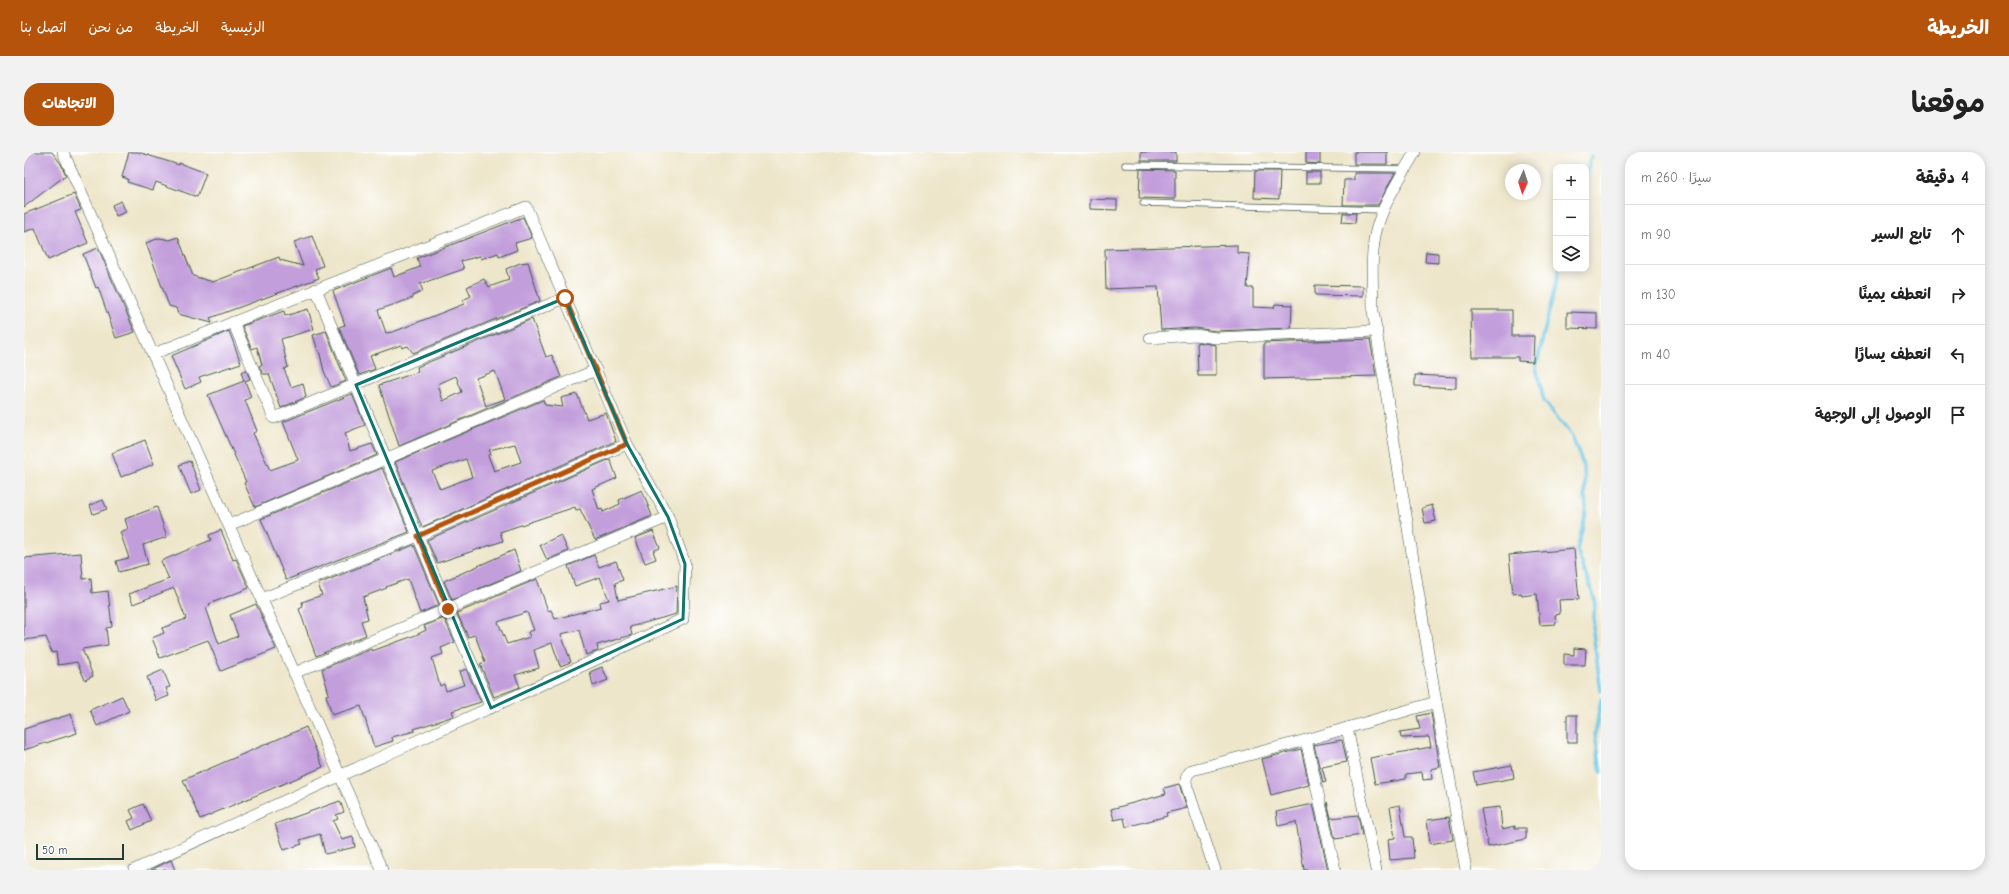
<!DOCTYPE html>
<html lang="ar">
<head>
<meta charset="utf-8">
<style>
  :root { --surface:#fff; --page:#f2f2f2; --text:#222; --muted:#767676; --line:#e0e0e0; --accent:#b45309 }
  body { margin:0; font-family:"Comic Neue","Playpen Sans Arabic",sans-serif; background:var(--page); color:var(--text); direction:rtl }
  .controls { position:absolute; right:12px; top:12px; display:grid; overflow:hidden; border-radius:8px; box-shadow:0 2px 10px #0003 }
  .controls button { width:36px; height:36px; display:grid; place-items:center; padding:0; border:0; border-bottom:1px solid var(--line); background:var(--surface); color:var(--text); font:20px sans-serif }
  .compass { position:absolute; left:1481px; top:12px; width:36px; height:36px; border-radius:50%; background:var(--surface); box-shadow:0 2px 10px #0003; rotate:183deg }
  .scale { position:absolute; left:12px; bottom:10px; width:88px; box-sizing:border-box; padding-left:4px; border:2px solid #1f3d34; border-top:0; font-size:11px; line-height:14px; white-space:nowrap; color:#1f3d34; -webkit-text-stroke:3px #fff; paint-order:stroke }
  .stop { position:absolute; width:12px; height:12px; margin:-9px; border:3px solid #b45309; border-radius:50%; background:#fff }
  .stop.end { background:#b45309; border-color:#fff; box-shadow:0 1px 4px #0008 }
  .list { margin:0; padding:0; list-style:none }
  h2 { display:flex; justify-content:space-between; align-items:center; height:52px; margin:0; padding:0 16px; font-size:17px }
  h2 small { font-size:13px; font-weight:400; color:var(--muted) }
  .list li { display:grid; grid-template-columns:26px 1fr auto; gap:12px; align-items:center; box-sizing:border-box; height:60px; padding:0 16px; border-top:1px solid var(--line) }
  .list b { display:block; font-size:15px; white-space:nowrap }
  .list em { font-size:13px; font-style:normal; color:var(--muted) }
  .icon { flex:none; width:22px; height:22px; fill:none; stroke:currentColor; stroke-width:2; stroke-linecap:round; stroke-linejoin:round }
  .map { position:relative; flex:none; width:1577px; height:718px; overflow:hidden; direction:ltr; border-radius:16px }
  header { display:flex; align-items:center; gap:24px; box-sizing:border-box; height:56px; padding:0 20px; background:var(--accent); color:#fff }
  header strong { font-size:19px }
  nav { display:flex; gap:22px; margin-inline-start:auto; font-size:14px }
  .intro { display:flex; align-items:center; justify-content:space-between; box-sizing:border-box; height:96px; padding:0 24px }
  h1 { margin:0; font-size:28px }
  .button { padding:10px 18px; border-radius:16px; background:var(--accent); color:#fff; font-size:14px; font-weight:700 }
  main { display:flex; gap:24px; padding:0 24px }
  aside { flex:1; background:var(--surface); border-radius:16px; box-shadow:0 2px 10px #0003 }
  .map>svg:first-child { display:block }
</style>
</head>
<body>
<header>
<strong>الخريطة</strong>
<nav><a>الرئيسية</a><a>الخريطة</a><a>من نحن</a><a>اتصل بنا</a></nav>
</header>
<div class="intro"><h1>موقعنا</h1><a class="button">الاتجاهات</a></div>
<main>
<aside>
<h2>4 دقيقة<small>سيرًا · 260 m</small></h2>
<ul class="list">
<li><svg class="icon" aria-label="ahead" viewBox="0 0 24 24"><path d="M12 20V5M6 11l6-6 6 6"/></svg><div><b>تابع السير</b></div><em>90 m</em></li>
<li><svg class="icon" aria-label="right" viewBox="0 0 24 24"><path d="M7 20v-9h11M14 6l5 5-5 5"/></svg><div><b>انعطف يمينًا</b></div><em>130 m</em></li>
<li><svg class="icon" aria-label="left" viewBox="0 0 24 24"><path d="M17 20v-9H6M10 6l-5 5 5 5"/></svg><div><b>انعطف يسارًا</b></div><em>40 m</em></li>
<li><svg class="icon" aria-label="arrive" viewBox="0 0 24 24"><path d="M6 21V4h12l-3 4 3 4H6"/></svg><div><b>الوصول إلى الوجهة</b></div></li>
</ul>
</aside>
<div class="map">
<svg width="1577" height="718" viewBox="0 0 1577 718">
  <rect width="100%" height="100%" fill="#fff"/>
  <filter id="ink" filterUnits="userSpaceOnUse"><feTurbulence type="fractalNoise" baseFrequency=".025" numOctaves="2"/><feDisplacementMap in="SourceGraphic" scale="8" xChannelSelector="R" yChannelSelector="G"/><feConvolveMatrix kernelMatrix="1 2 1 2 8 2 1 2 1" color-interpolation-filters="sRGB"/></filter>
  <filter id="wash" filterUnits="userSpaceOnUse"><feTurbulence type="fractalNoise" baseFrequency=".012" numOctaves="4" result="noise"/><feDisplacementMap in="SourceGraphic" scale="16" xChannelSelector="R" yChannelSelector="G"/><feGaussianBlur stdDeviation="0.9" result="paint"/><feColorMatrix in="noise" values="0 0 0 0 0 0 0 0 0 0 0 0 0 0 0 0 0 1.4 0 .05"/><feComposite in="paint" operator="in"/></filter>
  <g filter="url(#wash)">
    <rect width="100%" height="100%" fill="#eee6ca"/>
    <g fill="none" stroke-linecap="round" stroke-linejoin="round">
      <g stroke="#67c5e5" stroke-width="3.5">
        <path d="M1562 24 1569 0"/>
        <path d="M1535 117 1512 215 1520 249 1548 284 1560 315 1562 360 1553 398 1571 448 1569 480 1577 539"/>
        <path d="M1577 548 1571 582 1577 620"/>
      </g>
    </g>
    <g id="blocks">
      <g fill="#c29edb" fill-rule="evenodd">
        <path d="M0 0H28L37 12 42 23 0 55Z"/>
        <path d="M105 0H114L155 13V11L182 21 173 45 132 30 129 38 103 30 104 27 98 25Z"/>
        <rect x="1117" y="0" width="35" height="9"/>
        <path d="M1282 0H1296V12L1282 11Z"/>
        <rect x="1330" y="0" width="33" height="12"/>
        <path d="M1116 17 1151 18V47L1115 46Z"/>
        <path d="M1231 19H1256L1255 47 1230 46Z"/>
        <rect x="1282" y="20" width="14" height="11"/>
        <path d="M1330 21H1371L1354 53H1319L1320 28H1330Z"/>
        <path d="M50 42 57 58 51 60 64 91 24 108 11 76 0 80V62Z"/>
        <path d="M1066 47 1093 48V58L1066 57Z"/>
        <path d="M97 49 102 60 92 64 88 53Z"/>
        <path d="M1319 61H1332L1331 71 1318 70Z"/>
        <path d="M499 65 508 86 491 91 493 98 475 105 474 101 457 107 456 104 437 109 440 117 396 132 399 139 389 144V146L354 158 362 181 369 180 440 152 439 148 447 144 443 135 460 127 465 135 485 128 482 117 496 111 504 110 516 149 389 201 384 194 378 196 377 193 346 204 351 217 335 223 315 175 321 173 309 139 367 116 370 125 396 115 393 106Z"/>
        <path d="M288 84 299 114 291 117 295 126 186 166 188 171 154 162 152 156 145 154 122 91 136 86 146 88 154 85 169 124 189 130 255 105 256 108 279 114 270 90Z"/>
        <path d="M1213 93V101L1226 102 1223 136H1229V155L1250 156 1251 152 1268 153 1267 176 1192 179 1171 176 1137 178 1134 135 1082 137 1081 97Z"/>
        <path d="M74 96 111 180 92 186 74 135 72 136 59 102Z"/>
        <path d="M1402 100 1414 101V111L1401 110Z"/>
        <path d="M1291 133 1339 134V144L1291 143Z"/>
        <path d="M284 157 290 177 257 187 264 215 260 217 267 235 279 231 282 245 257 256 245 222H239L235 214 238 213 233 195 228 197 218 174 260 159 261 164Z"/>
        <path d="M1447 158H1488V184H1510L1509 210 1494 209V205H1448Z"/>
        <path d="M1543 160 1573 161V177L1543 176Z"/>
        <path d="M508 167 522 205 528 203 537 225 375 294 355 233 394 220 393 215ZM471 219 481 247 462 254 452 226ZM432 224 438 240 419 249 414 232Z"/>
        <path d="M205 179 217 211 175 225 177 230 161 237 147 204Z"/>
        <path d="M302 179 322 229 307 235 300 219 295 198 294 199 289 183Z"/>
        <path d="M1346 187 1352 224 1240 227V191Z"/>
        <path d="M1173 190 1192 193V224H1174Z"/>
        <path d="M222 218 226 227 221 229 227 245 221 248 233 279 229 281 246 318 274 308 259 270 328 242 341 273 321 281 326 299 348 292 353 303 231 355 220 331 222 330 184 243 220 229 217 220Z"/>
        <path d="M1391 223 1432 225V236L1391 234Z"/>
        <path d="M553 242 563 267 582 261 592 289 398 375 371 310 519 248 521 253 539 255 537 246ZM491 292 497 310 470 319 464 303 467 302 465 298ZM442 307 448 325 416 337 408 319Z"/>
        <path d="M121 288 130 312 97 325 88 301Z"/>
        <path d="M586 307 593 326 568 337 575 358 578 357 579 360 596 352 595 348 618 338 628 364 571 388 556 357 552 358 551 355 476 380 479 389 413 411 403 388Z"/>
        <path d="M166 309 177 338 167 342 155 313Z"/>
        <path d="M358 316 385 380 262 428 237 367Z"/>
        <path d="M79 348 83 357 69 362 66 353Z"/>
        <path d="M1408 353 1412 369 1401 371 1398 356Z"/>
        <path d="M133 355 143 385 119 393 124 412 95 420 92 409 105 406 96 380 104 377 101 367Z"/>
        <path d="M197 378 209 408 212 407 225 436 185 452 186 454 182 456 195 492 214 484 206 463 232 452 252 497 197 519 184 488 136 506 128 486 140 481 138 476 162 467 150 436 109 452 105 442 145 427 137 409 187 388 185 383Z"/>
        <path d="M629 379 636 396 629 399 632 407 621 411 611 386Z"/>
        <path d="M537 383 544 399 523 408 516 393Z"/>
        <path d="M390 393 415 453 396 461 384 427 362 435 363 436 339 445 344 467 337 469 342 483 292 504 275 457 279 455 278 450 298 443 294 432Z"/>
        <path d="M1550 397 1555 447 1535 448 1536 462 1531 463 1532 472 1516 473 1513 442 1498 444 1497 441 1489 442 1485 403Z"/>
        <path d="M490 398 497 419 428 448 420 429Z"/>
        <path d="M57 401 59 427 67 426 68 441 84 439 88 475 82 476 84 493 58 497 69 524 61 528 53 510 34 513 32 500 28 501 22 485 0 488V406Z"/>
        <path d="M570 403 575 415 592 409 599 428 591 431 594 448 653 434 652 462 606 475 608 483 573 493 574 499 562 503 555 478 537 482 547 510 536 514 528 491 510 498 515 516 491 523 496 535 470 545 456 512 461 510 451 483 444 485 433 461 513 427 524 459 527 458 531 467 577 455 576 450 585 448 576 425 551 434 544 414ZM503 460 510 478 504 480 506 485 483 492 474 470Z"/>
        <path d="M420 466 431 490 417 496 419 502 408 506 416 534 420 532 422 539 440 533 435 520 442 517 457 550 428 559 430 564 390 577 391 579 368 585 369 589 350 595 337 554 308 563 302 543 305 542 298 517 347 497 348 499 392 483 402 478 400 474Z"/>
        <path d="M1550 496 1562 497 1561 513H1540V502L1550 503Z"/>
        <path d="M578 515 584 528 569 534 566 520Z"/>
        <path d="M139 518 146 535 142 536 145 544 132 549 123 525Z"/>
        <path d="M98 544 105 559 73 574 66 558Z"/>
        <path d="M1407 561 1416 615 1407 617 1408 627 1399 628 1398 620 1382 622V627L1351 632 1346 606 1407 595 1405 585 1377 586 1376 580 1396 577 1393 564Z"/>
        <path d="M47 562 53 581 0 598V577Z"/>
        <rect x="1543" y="563" width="10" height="27"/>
        <path d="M282 575 299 615 176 667 159 628Z"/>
        <path d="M1318 588 1323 610 1298 615 1302 630 1299 631 1290 593Z"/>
        <path d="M1277 597 1285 633 1247 643 1238 607Z"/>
        <path d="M1488 613 1490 626 1452 633 1449 620Z"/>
        <path d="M1155 632 1163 656 1142 661 1143 664 1102 675 1100 666 1090 668 1087 657 1142 642 1140 636Z"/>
        <path d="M316 649 320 660 312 663 314 667 309 669 318 688 329 685 331 695 301 702 296 682 276 688 278 692 260 698 251 672Z"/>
        <path d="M1303 650 1307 666 1334 663 1338 683 1311 687Z"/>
        <path d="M119 652 127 669 108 678 104 669 110 666 106 658Z"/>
        <path d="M1289 652 1304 718H1280L1272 670 1254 674 1252 660Z"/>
        <path d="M1376 653 1381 685H1388L1390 706 1366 708 1364 687 1371 686 1366 655Z"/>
        <path d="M1476 655 1478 677 1491 674V676H1502V687L1464 695 1457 657Z"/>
        <path d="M1425 665 1429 688 1406 692 1403 668Z"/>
        <path d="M147 708 151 718H127Z"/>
      </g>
    </g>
  </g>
  <g filter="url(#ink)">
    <use href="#blocks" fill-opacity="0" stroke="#3e564a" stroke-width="1"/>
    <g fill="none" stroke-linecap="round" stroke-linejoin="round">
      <g stroke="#3e564a" stroke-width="7">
        <g id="service">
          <path d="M1101 13 1381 17"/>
          <path d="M1119 51 1359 58"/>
        </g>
      </g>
      <g stroke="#3e564a" stroke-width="12">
        <g id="minor">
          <path d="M39 0 358 718"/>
          <path d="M1391 0C1377 25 1359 51 1352 79 1346 105 1349 133 1349 159L1412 550 1442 718"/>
          <path d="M292 137 424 457 467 556"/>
          <path d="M209 170 250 266 541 146"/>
          <path d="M1126 186 1171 183 1192 186 1353 179"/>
          <path d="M205 373 572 218"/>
          <path d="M237 447 394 384 603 292"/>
          <path d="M270 521 644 365"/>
          <path d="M1323 576 1352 718"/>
          <path d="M1282 588 1311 718"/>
          <path d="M110 718C292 633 476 553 659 467L661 412 644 365 603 292 502 55 129 202"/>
          <path d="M1191 718 1163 635C1161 627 1162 623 1168 618L1282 588 1412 550"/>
        </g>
      </g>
      <use href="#service" stroke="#fff" stroke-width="5.5"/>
      <use href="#minor" stroke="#fff" stroke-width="11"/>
    </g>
  </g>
  <g fill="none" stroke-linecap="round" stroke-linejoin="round" filter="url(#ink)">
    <path stroke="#b45309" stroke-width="5" d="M424 457 394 384 603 292 541 146"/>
  </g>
  <path fill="none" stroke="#0f766e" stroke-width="3" stroke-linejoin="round" d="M541 146 603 292 644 365 661 412 659 467 467 556 332 233Z"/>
</svg>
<div class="controls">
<button>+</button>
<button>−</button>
<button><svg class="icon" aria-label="layers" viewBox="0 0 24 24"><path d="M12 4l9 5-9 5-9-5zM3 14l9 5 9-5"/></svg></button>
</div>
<svg class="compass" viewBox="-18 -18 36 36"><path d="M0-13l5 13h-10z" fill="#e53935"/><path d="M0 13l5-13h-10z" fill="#767676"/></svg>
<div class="scale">50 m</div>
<div class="stop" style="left:541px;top:146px"></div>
<div class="stop end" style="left:424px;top:457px"></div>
</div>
</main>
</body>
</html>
